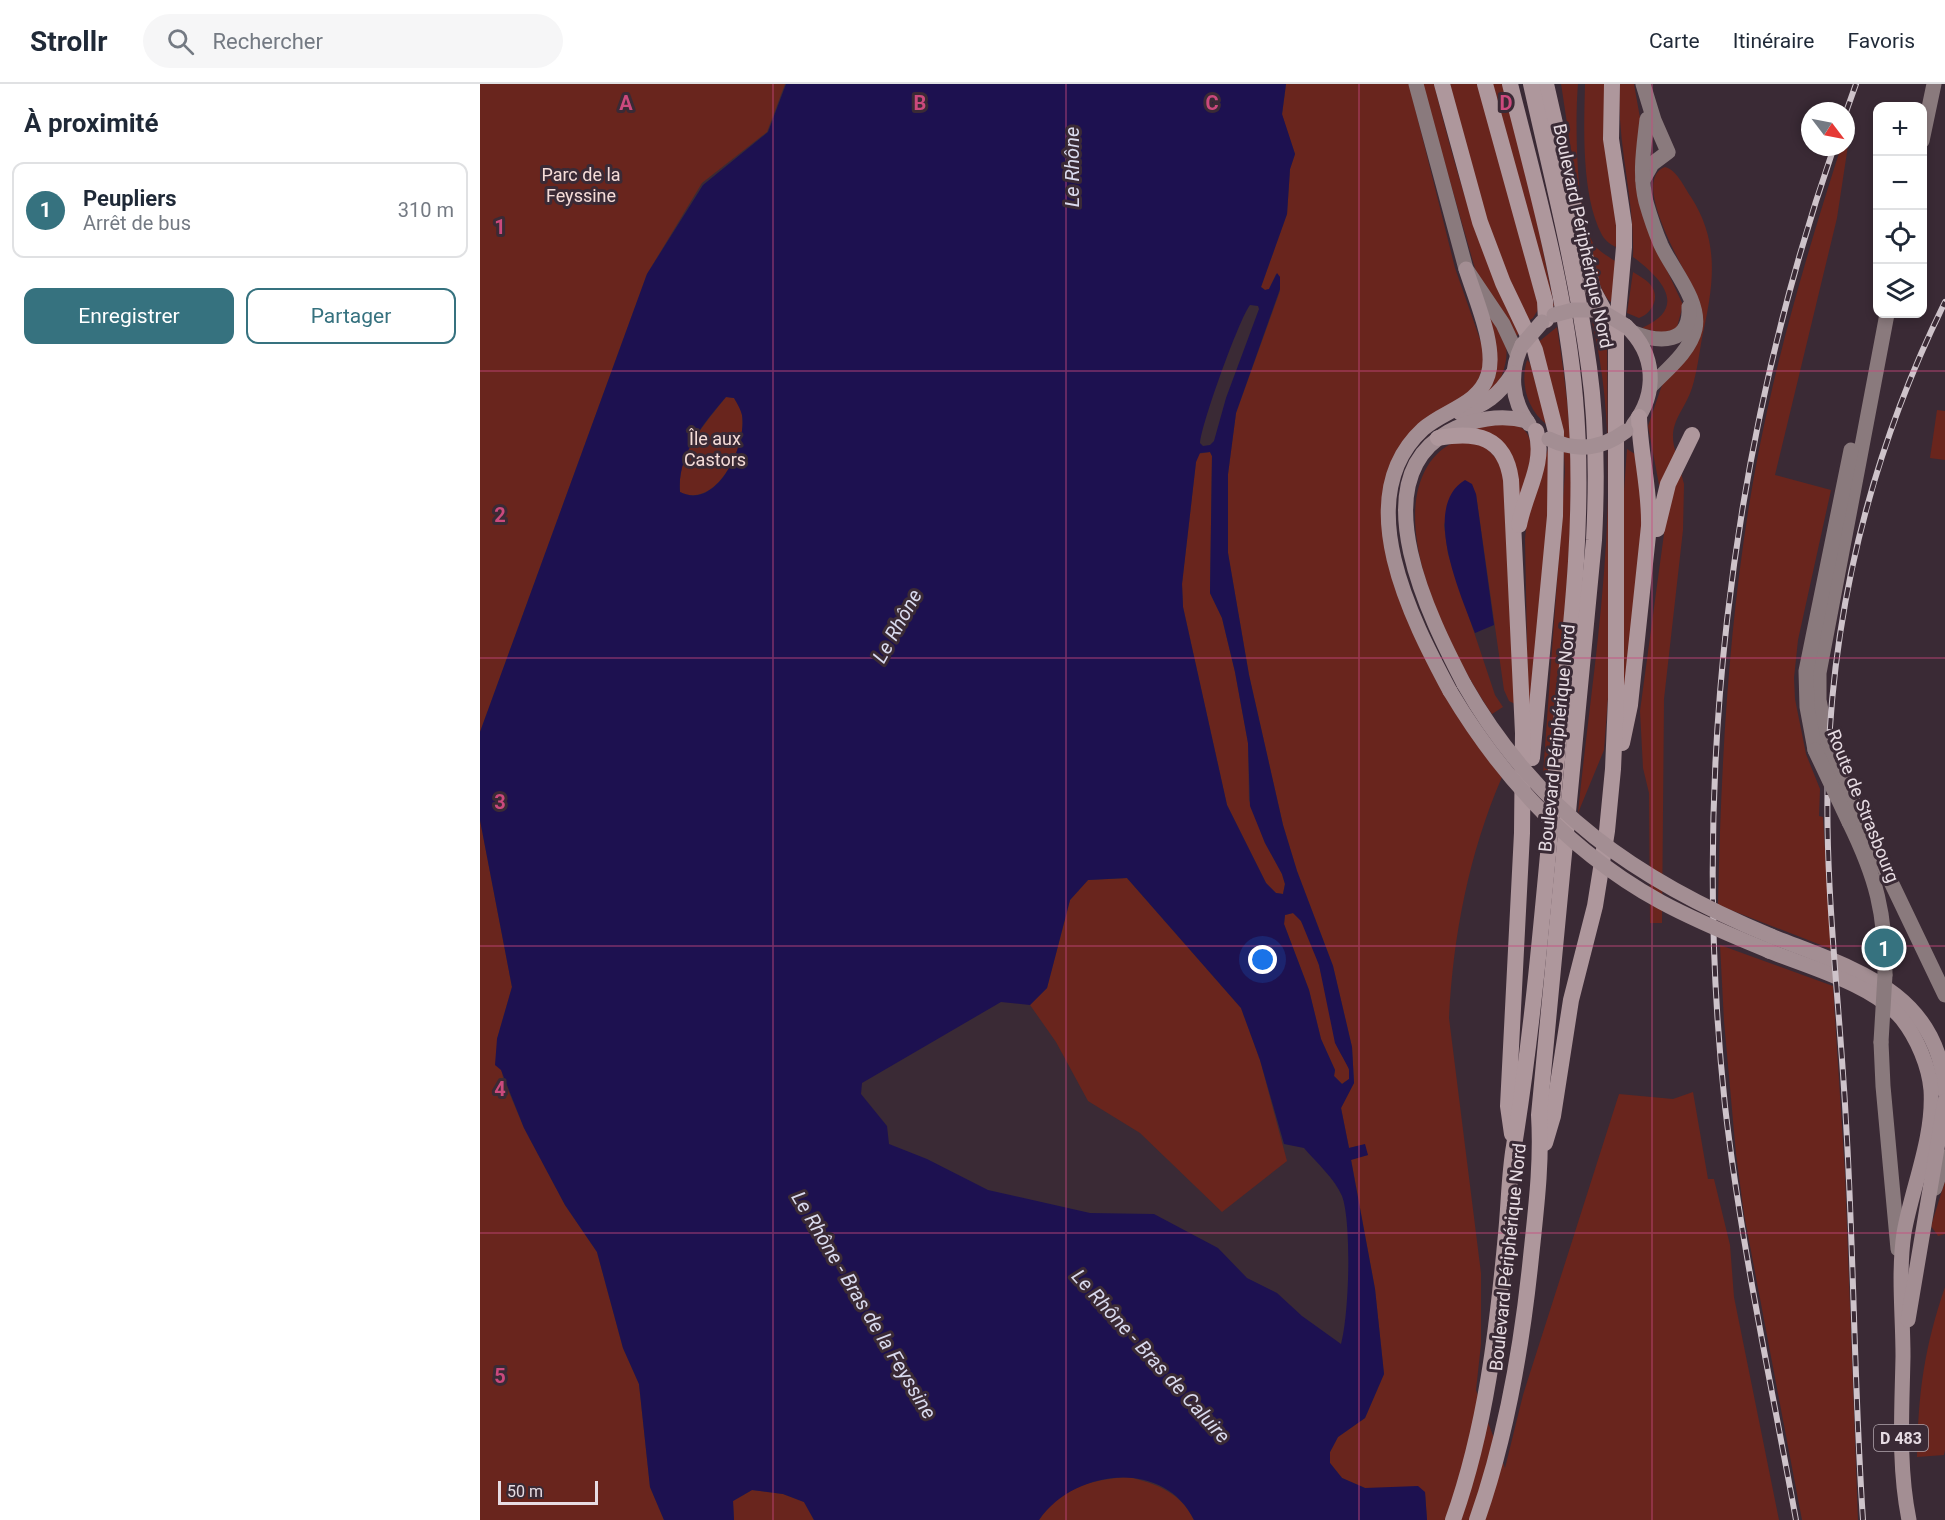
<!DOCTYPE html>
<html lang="fr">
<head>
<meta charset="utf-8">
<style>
  :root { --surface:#fff; --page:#f6f6f7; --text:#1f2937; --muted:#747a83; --line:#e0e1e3; --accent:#36727f }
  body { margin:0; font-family:Roboto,sans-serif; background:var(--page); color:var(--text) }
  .controls { position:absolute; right:18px; top:18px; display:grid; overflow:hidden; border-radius:12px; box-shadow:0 3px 9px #0003 }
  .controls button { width:54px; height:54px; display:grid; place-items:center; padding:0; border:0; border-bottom:2px solid var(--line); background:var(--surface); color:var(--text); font:30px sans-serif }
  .compass { position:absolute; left:1321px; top:18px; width:54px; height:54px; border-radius:50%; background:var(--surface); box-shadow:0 3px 9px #0003; rotate:122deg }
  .scale { position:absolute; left:18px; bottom:15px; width:100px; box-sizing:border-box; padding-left:6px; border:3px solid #e7dce3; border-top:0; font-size:16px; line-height:21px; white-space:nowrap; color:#e7dce3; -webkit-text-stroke:4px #3a2a35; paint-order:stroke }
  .you { position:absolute; left:783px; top:876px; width:21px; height:21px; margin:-15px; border:4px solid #fff; border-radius:50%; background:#1a73e8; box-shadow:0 0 0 9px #1a73e833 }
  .badge { display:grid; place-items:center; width:39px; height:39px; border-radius:50%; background:var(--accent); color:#fff; font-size:20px; font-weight:700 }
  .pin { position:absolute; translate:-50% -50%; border:3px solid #fff; box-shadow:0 2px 6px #0006 }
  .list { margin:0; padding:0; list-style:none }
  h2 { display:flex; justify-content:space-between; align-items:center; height:78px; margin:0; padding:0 24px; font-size:26px }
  h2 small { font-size:20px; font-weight:400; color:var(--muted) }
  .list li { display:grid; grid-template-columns:39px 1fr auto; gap:18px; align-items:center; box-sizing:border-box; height:96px; margin:0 12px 12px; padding:0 12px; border:2px solid var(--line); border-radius:12px }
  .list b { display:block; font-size:22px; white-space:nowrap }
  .list p { margin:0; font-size:20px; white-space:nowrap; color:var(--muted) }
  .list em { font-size:20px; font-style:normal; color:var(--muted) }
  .actions { display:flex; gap:12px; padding:18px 24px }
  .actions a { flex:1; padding:14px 0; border:2px solid var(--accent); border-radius:12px; text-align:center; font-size:21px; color:var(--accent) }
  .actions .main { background:var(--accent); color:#fff }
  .icon { flex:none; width:33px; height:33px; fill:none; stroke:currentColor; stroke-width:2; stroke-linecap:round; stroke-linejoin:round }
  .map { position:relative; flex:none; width:1465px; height:1436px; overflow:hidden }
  header { display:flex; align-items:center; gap:36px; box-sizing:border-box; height:84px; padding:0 30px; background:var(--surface); border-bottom:2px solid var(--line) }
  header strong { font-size:28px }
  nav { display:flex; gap:33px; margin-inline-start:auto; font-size:21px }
  .search { width:420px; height:54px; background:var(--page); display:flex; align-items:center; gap:15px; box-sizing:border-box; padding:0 21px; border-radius:33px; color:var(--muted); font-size:22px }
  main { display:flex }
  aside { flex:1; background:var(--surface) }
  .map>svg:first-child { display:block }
</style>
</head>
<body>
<header>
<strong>Strollr</strong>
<div class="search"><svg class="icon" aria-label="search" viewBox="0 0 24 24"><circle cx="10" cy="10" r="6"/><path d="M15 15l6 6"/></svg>Rechercher</div>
<nav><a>Carte</a><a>Itinéraire</a><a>Favoris</a></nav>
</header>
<main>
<aside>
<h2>À proximité<small></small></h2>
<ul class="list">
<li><span class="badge">1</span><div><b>Peupliers</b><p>Arrêt de bus</p></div><em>310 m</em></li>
</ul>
<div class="actions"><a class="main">Enregistrer</a><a>Partager</a></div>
</aside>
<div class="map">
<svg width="1465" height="1436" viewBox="0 0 1465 1436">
  <rect width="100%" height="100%" fill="#3a2a35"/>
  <g fill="#69251d">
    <path d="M0 0H305L287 48 222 99 167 190 0 648Z"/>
    <path d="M806 0H929L975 184 1003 264 1005 277 995 305 943 336 918 366 903 442 976 630 1022 693C989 769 973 852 969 934L1001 1189V1260L996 1306 1025 1384 1043 1311 1139 1010 1193 1015 1213 1008 1228 1095H1234L1250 1161 1254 1213 1299 1436H947L945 1408 885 1404 862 1394 850 1379V1368L858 1353 885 1334 904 1290 895 1205 871 1075 888 1071 882 1061 869 1064 861 1024 874 999 872 963 853 882 817 787 803 741 769 591 748 469V390L756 329 800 207V193L796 190 789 205 785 206 781 203 807 130 810 85 815 70 802 31Z"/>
    <path d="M942 0H954C975 85 999 170 1040 247L1037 252 996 188Z"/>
    <path d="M970 0H999L1059 224 1053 234 1045 239 1005 135Z"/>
    <path d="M1011 0H1022C1043 73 1060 147 1074 222L1070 224Z"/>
    <path d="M1081 0H1098C1095 34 1095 135 1115 162 1121 169 1131 174 1138 179L1131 218C1108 204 1087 34 1081 0Z"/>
    <path d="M1105 0H1127L1139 165C1132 161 1126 158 1122 151 1101 111 1104 44 1105 0Z"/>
    <path d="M1140 0H1154L1162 45 1161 64 1185 182 1203 221 1197 243 1186 250 1162 244C1210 223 1180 193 1153 173 1155 115 1136 59 1140 0Z"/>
    <path d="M1369 55 1357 134 1295 391 1351 406 1318 556 1314 594 1315 615 1326 670 1340 705 1339 732 1343 733 1351 865 1238 821C1241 676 1249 530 1275 387 1295 277 1327 169 1361 63H1366V56Z"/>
    <path d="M1185 83C1197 86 1204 103 1211 113 1241 160 1233 203 1222 254 1219 271 1217 288 1212 304 1203 331 1185 340 1197 372L1180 406 1168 342 1181 304 1220 219C1212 196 1147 97 1185 83Z"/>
    <path d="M1153 188C1159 192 1168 196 1172 203 1180 215 1171 230 1159 234L1147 229Z"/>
    <path d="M1001 220C1026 254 1036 263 1016 305L1006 308Z"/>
    <path d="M1112 238 1127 242 1129 600 1124 666 1098 729C1113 576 1149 388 1112 238Z"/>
    <path d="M1077 243C1084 289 1091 337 1091 384 1092 488 1078 592 1067 695L1063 690 1085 388 1084 370 1056 260Z"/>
    <path d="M1047 276 1050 279 1067 341C1047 325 1040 300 1047 276Z"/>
    <path d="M246 313 254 314C257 319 261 325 262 331 267 362 237 426 200 408 197 370 224 341 246 313Z"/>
    <path d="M1457 326 1465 327V376L1450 374Z"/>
    <path d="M1007 341C1016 341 1027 339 1035 341 1067 350 1043 407 1038 427 1037 384 1039 358 993 345Z"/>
    <path d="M978 357 1004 361 1023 382 1035 620 1029 617 1024 606 996 410 975 407 964 441 968 470 1015 611 1023 623 1012 630C974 574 908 449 947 383 955 370 964 362 978 357Z"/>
    <path d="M1068 365 1069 443 1049 666 1045 455 1048 423Z"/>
    <path d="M1147 365 1155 370 1161 402 1162 436 1144 641V407Z"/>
    <path d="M730 368 732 372 730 509 742 534 755 588 768 659 769 716 785 759 802 790 805 800 803 810 796 809 786 799 747 721 703 523 702 500 716 378 717 370Z"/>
    <path d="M1201 389 1204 400 1203 446 1184 615 1182 839H1170L1169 709 1163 684 1160 627 1186 435 1190 413Z"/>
    <path d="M0 736 32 903 17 955 23 994 44 1044 85 1121 117 1168 143 1264 159 1300 170 1403 184 1436H0Z"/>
    <path d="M647 794 761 924 780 976 807 1077 742 1128 660 1049 608 1017 576 958 550 921 567 904 590 816 608 796Z"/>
    <path d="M813 829C836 843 850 929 855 956 858 971 872 979 869 995L862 1000 854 992 855 986 841 955 829 906 804 840 805 831Z"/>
    <path d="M1240 861 1353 902 1365 1090 1378 1436H1322L1264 1130 1256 1070 1244 937Z"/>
    <path d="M1465 1097V1150L1458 1152 1451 1142Z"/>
    <path d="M1465 1203V1366L1464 1371 1437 1373C1438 1310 1444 1264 1465 1203Z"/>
    <path d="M648 1393C676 1399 701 1409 714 1436H559C582 1403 610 1396 648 1393Z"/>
    <path d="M272 1406 303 1410 324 1418 334 1436H254L253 1417Z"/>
  </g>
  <g fill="#1d1150" fill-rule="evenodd">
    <path d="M306 0H806L802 30 815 70 810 85 807 130 781 203 785 206 789 205 797 189 800 193V205L756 329 748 390V469L769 591 803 741 817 787 853 882 872 963 874 999 861 1024 869 1064 885 1060 888 1071 871 1076 895 1205 904 1290 885 1334 858 1353 850 1368V1379L862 1394 885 1404 938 1402 945 1408 947 1436H714C684 1374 594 1385 559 1436H334L324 1418 303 1410 272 1406 253 1417 254 1436H184L170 1403 159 1300 143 1264 117 1168 85 1121 44 1044 21 986 15 981 17 955 32 903 0 736V648L167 190 223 101 288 48ZM770 221 778 222 779 225 746 314 734 357 730 361 723 362 720 359C721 341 759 235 770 221ZM246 313 254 314C257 319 261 326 262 331 267 361 237 427 200 408 197 371 223 340 246 313ZM720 369 730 368 732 372 730 509 742 534 755 588 768 659 770 722 785 759 802 790 805 800 803 810 796 809 786 799 747 721 703 523 702 500 716 378ZM647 794 761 924 780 976 804 1060 824 1064C836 1078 855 1095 862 1112 872 1139 869 1232 861 1260L822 1232 797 1209 767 1194 738 1164 674 1130 610 1129 508 1106 447 1075 409 1060 407 1042 381 1010 382 999 521 918 550 921 567 904 590 816 608 796ZM813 829 821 837 839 881 855 959 869 985V995L862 1000 854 992 855 986 841 955 829 906 804 840 805 831Z"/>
    <path d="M985 396 992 400 996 410 1014 541 995 549C982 513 940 423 985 396Z"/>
  </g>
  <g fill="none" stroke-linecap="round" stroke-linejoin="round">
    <g stroke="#8a7a7d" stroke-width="15">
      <path d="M936 0 986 185 1023 240 1037 270"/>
      <path d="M1163 0 1174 36 1188 68 1172 80 1163 96"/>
      <path d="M1167 35C1164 63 1159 90 1166 118 1170 132 1175 147 1181 161 1192 185 1221 217 1215 245 1210 268 1185 287 1170 303"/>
      <path d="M1442 57 1454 0"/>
      <path d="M1154 249C1180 259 1211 260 1209 223"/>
      <path d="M1348 661 1339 616V589L1407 230"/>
      <path d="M1335 666 1327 623 1326 587 1371 366"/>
      <path d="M1379 731 1465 911"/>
      <path d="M1369 738C1396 793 1406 830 1405 891"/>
      <path d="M1401 958 1403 1002 1418 1165"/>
      <path d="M1455 1104 1465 1073"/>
    </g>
    <g stroke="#a38e93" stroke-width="15">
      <path d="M1146 242C1176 270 1178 309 1153 341"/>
      <path d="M1042 261C1029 288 1031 316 1049 340"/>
      <path d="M980 329C1005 322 1019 311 1033 289"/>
      <path d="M984 600C951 536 880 397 968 348 992 335 1021 330 1047 337"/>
      <path d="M970 607C932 536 868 414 943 345 964 326 999 321 1008 291 1017 263 995 214 986 185"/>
      <path d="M1291 852C1371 884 1459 906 1465 1008"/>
      <path d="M1289 867C1329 883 1394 901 1422 935 1437 954 1449 982 1451 1006 1454 1054 1432 1103 1424 1149 1418 1190 1423 1231 1423 1272 1422 1328 1418 1381 1429 1436"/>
      <path d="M1428 1236 1465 1017"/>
    </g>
    <g stroke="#ae979c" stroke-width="16">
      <path d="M962 0 1000 138 1023 199 1055 266 1076 348 1075 432 1052 674"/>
      <path d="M1005 0 1065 217 1066 236"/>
      <path d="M1066 0 1113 206 1126 230"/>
      <path d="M958 354C996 347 1025 352 1031 396L1043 649 1042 749 1028 1022 1032 1050"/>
      <path d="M1039 441C1045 409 1066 379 1056 347"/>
      <path d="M1177 445 1188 400 1212 351"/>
      <path d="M1142 659 1150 621 1169 442C1170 405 1160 370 1159 333"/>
      <path d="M1065 1059 1073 1032 1091 916 1115 822 1127 747 1133 685 1136 615V252L1144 163V141L1131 55 1132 0"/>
      <path d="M973 1436C1006 1343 1017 1247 1026 1150 1029 1121 1029 1091 1034 1062 1054 938 1064 811 1076 685 1089 562 1106 438 1095 314 1086 208 1056 103 1030 0"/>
      <path d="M997 1436C1027 1351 1042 1262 1051 1173 1056 1125 1062 1079 1059 1031L1114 456C1117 398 1117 341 1109 283 1096 187 1072 94 1051 0"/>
    </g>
    <g stroke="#cec3ca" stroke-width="6">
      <g id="rail">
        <path d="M1366 28 1376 0"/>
        <path d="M1316 1436C1291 1299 1261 1161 1245 1022 1211 700 1248 369 1354 63"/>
        <path d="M1383 1436C1374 1304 1374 1171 1366 1038 1360 920 1344 803 1348 684 1353 522 1393 364 1465 218"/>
      </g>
    </g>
    <use href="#rail" stroke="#3a2a35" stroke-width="4" stroke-dasharray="11" stroke-linecap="butt"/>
    <g stroke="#8a7a7d" stroke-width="15">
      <path d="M1348 661 1379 731"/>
      <path d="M1335 666 1369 738"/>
      <path d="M1401 958 1405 891"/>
    </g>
    <g stroke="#a38e93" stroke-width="15">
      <path d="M1126 230 1146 242"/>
      <path d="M1074 231 1093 226H1113"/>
      <path d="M1042 261 1062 238"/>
      <path d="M1069 355C1096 368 1122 365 1146 347"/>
      <path d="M984 600C1056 727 1158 797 1291 852"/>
      <path d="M970 607C1022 694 1092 769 1181 818 1216 837 1253 852 1289 867"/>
    </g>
  </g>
  <path fill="none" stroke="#cb497d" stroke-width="1.5" stroke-opacity="0.55" d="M293 0V1436M586 0V1436M879 0V1436M1172 0V1436M0 287H1465M0 574H1465M0 862H1465M0 1149H1465"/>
  <g text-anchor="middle" stroke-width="6" stroke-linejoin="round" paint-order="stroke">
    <rect fill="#3a2a35" stroke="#b3a7af" stroke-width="1.5" x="1394" y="1341" width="54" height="26" rx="4.5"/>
    <g font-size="16" font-weight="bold" fill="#e7dce3">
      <text x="1421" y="1360">D 483</text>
    </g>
    <g font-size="18" fill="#f5dcd8" stroke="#3a2a35">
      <text x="101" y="97">Parc de la<tspan x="101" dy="21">Feyssine</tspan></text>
      <text x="235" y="361">Île aux<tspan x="235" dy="21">Castors</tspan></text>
    </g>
    <g font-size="18" fill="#e7dce3" stroke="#3a2a35">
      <text transform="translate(1103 152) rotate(78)" y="6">Boulevard Périphérique Nord</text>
      <text transform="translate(1077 654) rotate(-84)" y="6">Boulevard Périphérique Nord</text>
      <text transform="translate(1383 722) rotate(68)" y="6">Route de Strasbourg</text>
      <text transform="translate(1028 1173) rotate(-84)" y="6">Boulevard Périphérique Nord</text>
    </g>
    <g font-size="20" font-style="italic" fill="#d9daee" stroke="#3a2a35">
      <text transform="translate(592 83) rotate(-90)" y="7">Le Rhône</text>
      <text transform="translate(417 542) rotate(-61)" y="7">Le Rhône</text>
      <text transform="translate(384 1221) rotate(59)" y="7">Le Rhône - Bras de la Feyssine</text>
      <text transform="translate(671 1272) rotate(48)" y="7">Le Rhône - Bras de Caluire</text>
    </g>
  </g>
  <g font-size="20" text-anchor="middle" font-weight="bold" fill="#cb497d" stroke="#3a2a35" stroke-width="6" stroke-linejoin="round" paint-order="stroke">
    <text x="146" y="26">A</text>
    <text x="440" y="26">B</text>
    <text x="732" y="26">C</text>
    <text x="1026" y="26">D</text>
    <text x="20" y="150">1</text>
    <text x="20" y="438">2</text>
    <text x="20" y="725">3</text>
    <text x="20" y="1012">4</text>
    <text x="20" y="1299">5</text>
  </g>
</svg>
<div class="controls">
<button>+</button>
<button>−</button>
<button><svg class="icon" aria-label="locate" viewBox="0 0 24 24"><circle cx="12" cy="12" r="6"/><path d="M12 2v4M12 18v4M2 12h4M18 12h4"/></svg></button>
<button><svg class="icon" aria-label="layers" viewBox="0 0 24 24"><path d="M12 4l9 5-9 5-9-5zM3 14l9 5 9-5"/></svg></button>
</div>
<svg class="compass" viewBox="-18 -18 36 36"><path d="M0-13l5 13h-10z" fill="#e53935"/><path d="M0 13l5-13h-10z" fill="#747a83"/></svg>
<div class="scale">50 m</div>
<div class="you"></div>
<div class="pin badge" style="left:1404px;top:864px">1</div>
</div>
</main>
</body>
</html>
